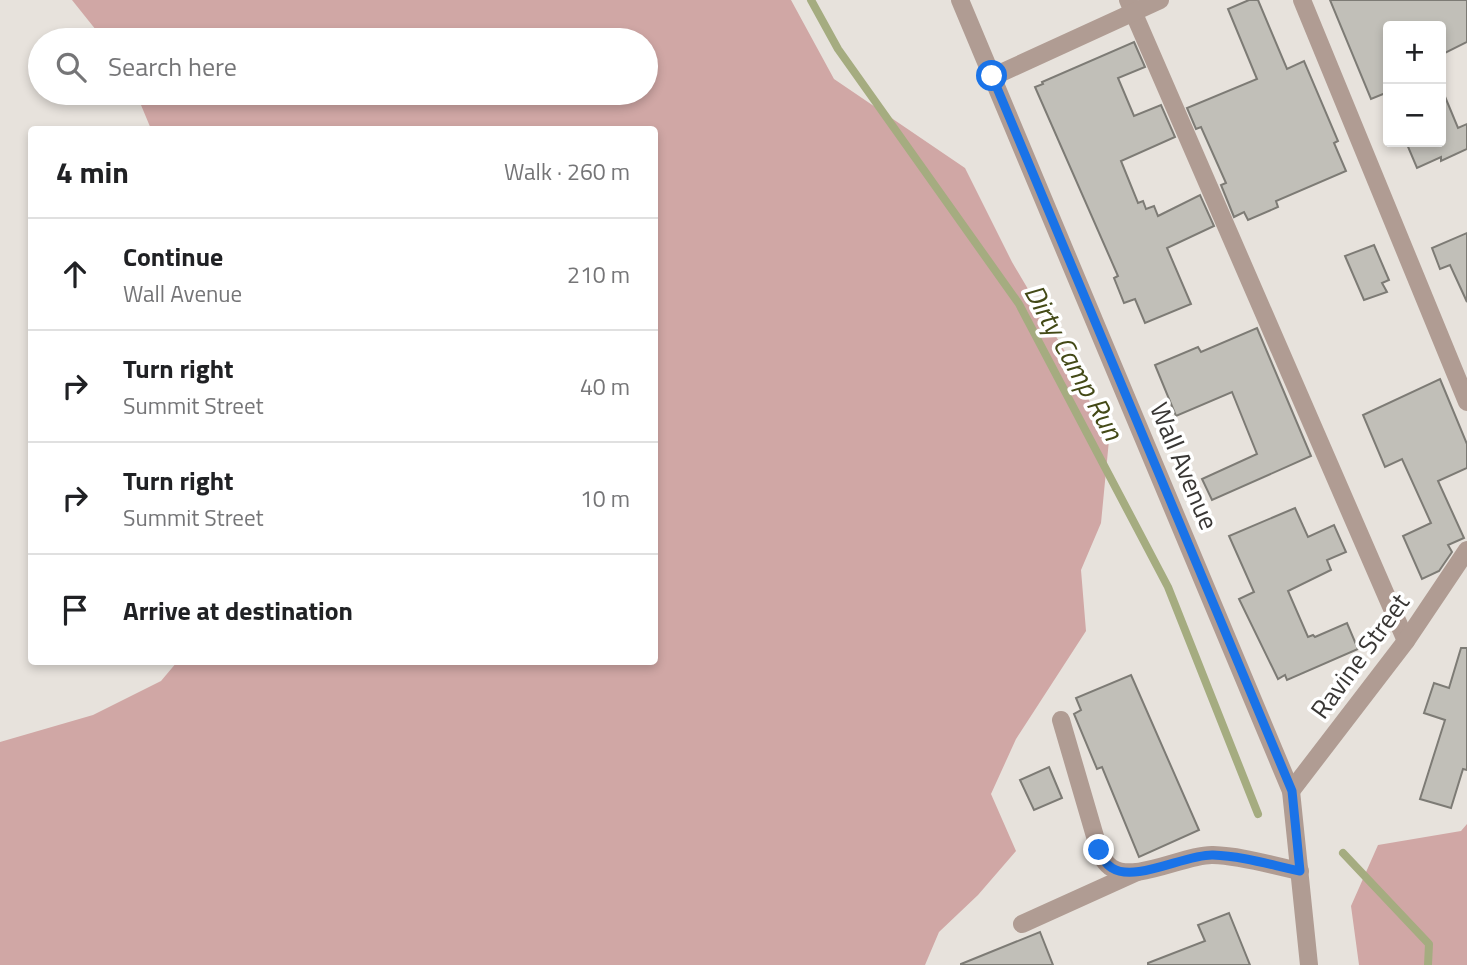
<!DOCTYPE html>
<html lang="en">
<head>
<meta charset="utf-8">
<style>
  :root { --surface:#fff; --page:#f2f2f2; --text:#202124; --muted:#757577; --line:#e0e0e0 }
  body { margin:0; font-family:"Titillium Web",sans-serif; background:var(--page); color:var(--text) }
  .controls { position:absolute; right:21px; top:21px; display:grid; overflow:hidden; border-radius:7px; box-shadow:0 4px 10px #0003 }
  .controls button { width:63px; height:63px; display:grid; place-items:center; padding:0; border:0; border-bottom:2px solid var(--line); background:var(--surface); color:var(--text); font:35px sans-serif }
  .stop { position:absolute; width:21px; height:21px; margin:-16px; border:5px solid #1a73e8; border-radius:50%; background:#fff }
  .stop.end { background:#1a73e8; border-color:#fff; box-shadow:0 2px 7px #0008 }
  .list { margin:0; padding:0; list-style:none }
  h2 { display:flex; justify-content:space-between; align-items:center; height:91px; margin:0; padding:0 28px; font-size:30px }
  h2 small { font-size:23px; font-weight:400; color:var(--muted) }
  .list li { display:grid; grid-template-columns:46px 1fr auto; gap:21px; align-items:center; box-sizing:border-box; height:112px; padding:0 28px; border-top:2px solid var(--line) }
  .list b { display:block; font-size:26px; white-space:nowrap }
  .list p { margin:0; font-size:23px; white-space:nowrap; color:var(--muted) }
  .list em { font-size:23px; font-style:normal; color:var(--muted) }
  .icon { flex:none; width:38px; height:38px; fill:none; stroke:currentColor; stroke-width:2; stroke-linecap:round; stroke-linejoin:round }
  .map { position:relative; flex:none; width:1467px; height:965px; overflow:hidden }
  .search { position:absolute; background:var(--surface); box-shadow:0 4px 10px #0003; left:28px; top:28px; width:630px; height:77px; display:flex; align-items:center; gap:18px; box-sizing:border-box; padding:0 24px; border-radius:38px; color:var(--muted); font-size:26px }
  .panel { position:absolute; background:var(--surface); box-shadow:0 4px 10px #0003; left:28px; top:126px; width:630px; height:539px; border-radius:7px }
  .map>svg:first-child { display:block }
</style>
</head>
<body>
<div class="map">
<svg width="1467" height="965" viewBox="0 0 1467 965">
  <rect width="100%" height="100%" fill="#e7e2dc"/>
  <g fill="#d0a7a5">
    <path d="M72 0H791L834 79 965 168 1012 262 1064 350 1109 440 1101 523 1081 570 1086 631 1016 739 991 794 1016 851 978 895 939 932 925 965H0V742L93 715 161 681 177 662H654V130L151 129 136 93H646V40H104Z"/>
    <path d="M1467 824V965H1359L1351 906 1378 845 1461 831Z"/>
  </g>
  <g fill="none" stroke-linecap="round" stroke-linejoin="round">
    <g stroke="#a5ac80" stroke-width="8">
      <path d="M811 0 838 49 1019 304 1168 587 1258 814"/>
      <path d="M1343 853 1429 944 1428 965"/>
    </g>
  </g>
  <g fill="#c1bfb8" stroke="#7d7b75" stroke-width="2">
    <path d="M1249 0H1258L1287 69 1304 61 1338 141 1334 143 1346 171 1276 201 1278 207 1248 220 1244 212 1234 217 1221 185 1226 183 1201 127 1196 129 1187 108 1257 79 1228 9Z"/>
    <path d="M1330 0H1467V42L1441 55V26H1388V92L1371 99Z"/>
    <path d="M1134 42 1145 67 1118 78 1134 116 1161 105 1175 137 1121 161 1138 203 1143 201 1146 209 1154 206 1158 216 1200 195 1214 226 1167 248 1191 304 1145 323 1135 299 1124 303 1114 278 1118 276 1035 87 1043 84 1042 82Z"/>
    <path d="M1441 87 1458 128 1467 124V149L1441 161V157L1417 168 1406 142H1441Z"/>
    <path d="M1467 233V302L1450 265 1440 269 1432 248Z"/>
    <path d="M1374 245 1389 280 1382 283 1387 292 1364 300 1345 256Z"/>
    <path d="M1257 328 1311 456 1212 500 1202 479 1257 454 1232 392 1176 416 1155 365 1198 347 1201 352Z"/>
    <path d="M1440 379 1467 444V468L1438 481 1464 538 1448 545 1452 552 1439 571 1422 579 1403 536 1431 523 1402 459 1385 467 1363 415Z"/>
    <path d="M1295 508 1308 537 1334 525 1346 552 1327 560 1331 570 1288 591 1308 637 1313 635 1315 637 1347 623 1358 649 1287 680 1285 675 1278 679 1239 599 1254 592 1229 536Z"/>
    <path d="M1461 648H1467V770L1463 769 1451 808 1420 799 1445 720 1424 713 1434 683 1449 688Z"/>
    <path d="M1131 675 1199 830 1139 857 1102 767 1097 769 1074 714 1081 710 1076 698Z"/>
    <path d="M1049 767 1062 798 1034 810 1020 780Z"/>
    <path d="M1229 913 1250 965H1148V963L1205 941 1198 925Z"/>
    <path d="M1040 932 1053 965H961V964Z"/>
  </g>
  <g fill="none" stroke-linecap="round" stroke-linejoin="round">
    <g stroke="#b09c93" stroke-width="18">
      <path d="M960 0 1291 791 1309 965"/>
      <path d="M1128 0 1406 641"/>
      <path d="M1302 0 1467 402"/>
      <path d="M992 77 1160 0"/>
      <path d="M1061 720 1099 850C1102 857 1105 864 1112 868 1135 883 1186 854 1213 855 1242 856 1271 865 1300 871"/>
      <path d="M1291 791 1406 641 1467 550"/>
      <path d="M1022 924 1137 872"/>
    </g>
  </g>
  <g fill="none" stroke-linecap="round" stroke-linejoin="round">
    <path stroke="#1a73e8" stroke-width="9" d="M992 76 1292 791 1300 871C1271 865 1243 856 1213 855 1186 854 1135 883 1112 868 1105 864 1102 857 1099 850"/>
  </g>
  <g text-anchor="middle" stroke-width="7" stroke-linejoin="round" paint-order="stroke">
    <g font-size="26" fill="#393735" stroke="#fff">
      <text transform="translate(1184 466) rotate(67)" y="9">Wall Avenue</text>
      <text transform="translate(1360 656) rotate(-54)" y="9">Ravine Street</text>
    </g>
    <g font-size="28" font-style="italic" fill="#434916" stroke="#fff">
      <text transform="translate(1074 362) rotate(61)" y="10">Dirty Camp Run</text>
    </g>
  </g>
</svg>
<div class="controls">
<button>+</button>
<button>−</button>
</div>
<div class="stop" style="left:992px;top:76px"></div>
<div class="stop end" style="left:1099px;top:850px"></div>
<div class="search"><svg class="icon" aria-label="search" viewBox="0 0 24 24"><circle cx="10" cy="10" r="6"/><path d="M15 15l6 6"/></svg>Search here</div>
<section class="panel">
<h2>4 min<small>Walk · 260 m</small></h2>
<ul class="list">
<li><svg class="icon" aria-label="ahead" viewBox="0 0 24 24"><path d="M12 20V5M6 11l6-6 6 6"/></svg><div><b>Continue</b><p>Wall Avenue</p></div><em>210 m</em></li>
<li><svg class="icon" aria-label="right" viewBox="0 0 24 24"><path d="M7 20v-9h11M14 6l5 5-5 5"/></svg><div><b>Turn right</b><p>Summit Street</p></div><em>40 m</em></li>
<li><svg class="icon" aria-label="right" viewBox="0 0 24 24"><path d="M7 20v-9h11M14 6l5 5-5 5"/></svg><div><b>Turn right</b><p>Summit Street</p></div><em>10 m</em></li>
<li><svg class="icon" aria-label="arrive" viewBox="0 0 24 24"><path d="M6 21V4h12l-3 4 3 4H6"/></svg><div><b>Arrive at destination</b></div></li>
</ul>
</section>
</div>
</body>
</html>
